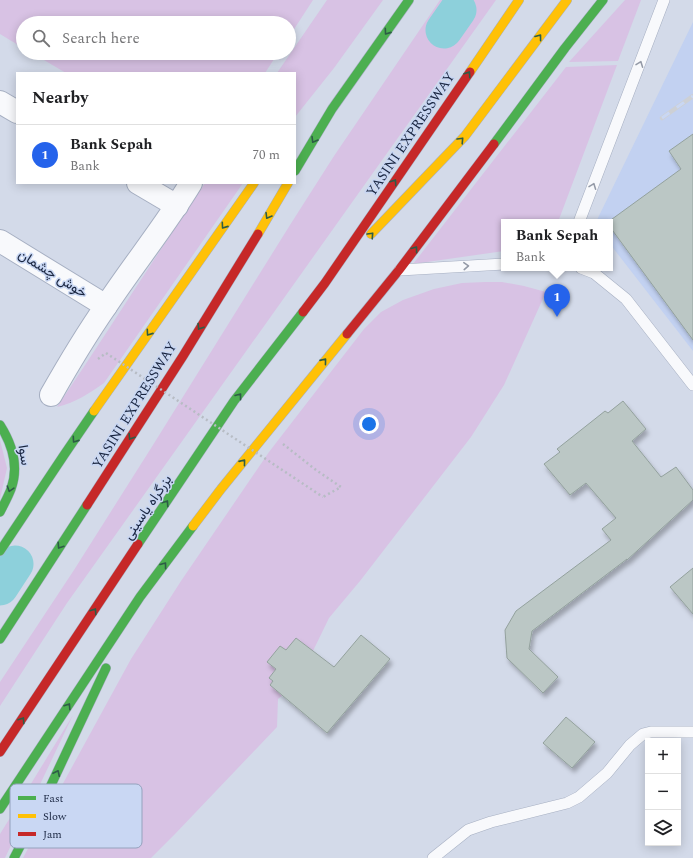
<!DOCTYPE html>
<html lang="en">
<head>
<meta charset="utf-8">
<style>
  :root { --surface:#fff; --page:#f2f2f2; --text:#202124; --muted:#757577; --line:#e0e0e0; --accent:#2563eb }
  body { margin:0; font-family:Spectral,Vazirmatn,serif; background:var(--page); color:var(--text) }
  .controls { position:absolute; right:12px; bottom:12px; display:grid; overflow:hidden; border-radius:0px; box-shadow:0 2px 10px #0003 }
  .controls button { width:36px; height:36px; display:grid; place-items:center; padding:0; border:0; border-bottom:1px solid var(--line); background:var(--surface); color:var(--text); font:20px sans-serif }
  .you { position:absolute; left:369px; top:424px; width:14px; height:14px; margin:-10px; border:3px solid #fff; border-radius:50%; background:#1a73e8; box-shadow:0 0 0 6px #1a73e833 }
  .badge { display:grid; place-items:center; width:26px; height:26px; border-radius:50%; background:var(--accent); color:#fff; font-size:13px; font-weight:700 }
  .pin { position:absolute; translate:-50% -33px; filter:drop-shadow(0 1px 2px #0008) }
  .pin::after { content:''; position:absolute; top:21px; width:14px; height:12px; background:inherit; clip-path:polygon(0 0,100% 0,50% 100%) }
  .popup { position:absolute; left:501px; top:219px; width:112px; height:52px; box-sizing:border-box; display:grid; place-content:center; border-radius:0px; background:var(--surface); filter:drop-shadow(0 1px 3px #0005); font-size:13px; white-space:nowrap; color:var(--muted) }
  .popup b { font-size:15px; color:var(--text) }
  .popup::after { content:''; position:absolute; left:50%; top:100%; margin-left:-8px; border:8px solid transparent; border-top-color:var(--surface) }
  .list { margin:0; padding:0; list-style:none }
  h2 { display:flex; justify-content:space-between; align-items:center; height:52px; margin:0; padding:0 16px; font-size:17px }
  h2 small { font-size:13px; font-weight:400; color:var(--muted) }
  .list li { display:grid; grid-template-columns:26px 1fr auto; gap:12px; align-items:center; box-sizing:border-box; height:60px; padding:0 16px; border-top:1px solid var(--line) }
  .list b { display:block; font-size:15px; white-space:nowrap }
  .list p { margin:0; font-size:13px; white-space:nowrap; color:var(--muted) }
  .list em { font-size:13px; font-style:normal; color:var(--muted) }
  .icon { flex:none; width:22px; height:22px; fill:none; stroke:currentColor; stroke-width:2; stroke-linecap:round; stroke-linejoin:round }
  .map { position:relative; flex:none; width:693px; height:858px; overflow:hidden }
  .search { position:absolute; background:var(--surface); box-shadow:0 2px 10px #0003; left:16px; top:16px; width:280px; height:44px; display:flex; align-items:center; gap:10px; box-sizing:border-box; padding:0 14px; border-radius:22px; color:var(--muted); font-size:15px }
  .panel { position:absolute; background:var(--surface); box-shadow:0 2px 10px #0003; left:16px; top:72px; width:280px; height:112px; border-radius:0px }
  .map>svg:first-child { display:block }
</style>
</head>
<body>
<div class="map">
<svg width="693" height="858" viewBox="0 0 693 858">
  <defs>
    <filter id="shadow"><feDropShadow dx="2.5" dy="4.5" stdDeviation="2" flood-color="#0004"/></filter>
  </defs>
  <rect width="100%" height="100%" fill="#d3dae9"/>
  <path fill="#c2d1f1" d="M693 22V351L610 244V222H596Z"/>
  <g fill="#d8c2e4">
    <path d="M0 0H313L289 37V23H23V48L0 34Z"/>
    <path d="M327 0H383L334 68 295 117V73H277Z"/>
    <path d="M440 0H496L67 603 0 706V682L74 570 153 445 290 225 334 156Z"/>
    <path d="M625 0H641L618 61 569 62Z"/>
    <path d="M32 53H278L265 73H66Z"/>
    <path d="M617 65 558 222H504V251L413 264 566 67Z"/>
    <path d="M205 183H243L104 383C88 394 77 402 57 407 107 333 155 257 205 183Z"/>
    <path d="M485 282H502L524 286 546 292 504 385 471 437 360 581 329 618 312 653 284 694 278 699 277 727 175 834 151 858H23L43 820 131 659 181 581 269 452 364 329 381 312 403 300 434 289 462 283Z"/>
    <path d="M0 440 7 468 0 499Z"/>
    <path d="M73 715 5 858H0V834L18 805Z"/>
  </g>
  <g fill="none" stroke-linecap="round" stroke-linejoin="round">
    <g stroke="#8dd0db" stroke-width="37">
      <path d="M444 30 458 10"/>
      <path d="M0 587 15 564"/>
    </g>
  </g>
  <g fill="#bbc7c5" stroke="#93a19d" filter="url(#shadow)">
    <path d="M693 134V340L610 227V222H608L681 169 669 151Z"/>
    <path d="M623 401 646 429 632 441 661 477 676 467 693 490V500L627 560V559L532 631 529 649 558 677 543 693 507 658 505 630 516 611 611 540 602 529 616 518 586 483 570 495 544 464 560 452 557 449 605 411 608 413Z"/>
    <path d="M693 568V614L670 587Z"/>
    <path d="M361 635 390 659 327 733 270 685 273 681 269 678 276 669 267 662 280 646 286 650 296 638 334 667Z"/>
    <path d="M566 717 595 742 572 768 543 743Z"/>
  </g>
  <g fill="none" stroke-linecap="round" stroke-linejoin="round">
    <g stroke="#a6afc2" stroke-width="12">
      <g id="lane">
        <path d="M579 222 664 0"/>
        <path d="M581 268 594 273 626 299 693 385"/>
        <path d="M400 270 504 264"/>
        <path d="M433 858 468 830 491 822 567 803 579 797 607 773 630 745 643 734 651 732H693"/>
      </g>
    </g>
    <g stroke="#a6afc2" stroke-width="24">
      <g id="street">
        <path d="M0 102 17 112"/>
        <path d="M138 183 177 206"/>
        <path d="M0 241 106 306"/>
        <path d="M51 395C68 365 86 335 106 306 133 265 165 226 191 183"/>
      </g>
    </g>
    <g stroke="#a6afc2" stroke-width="10">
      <g id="fast">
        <path d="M494 144 565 48 603 0"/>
        <path d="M295 171 332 109 409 0"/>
        <path d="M0 425C12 444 19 467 11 489 8 497 4 504 0 512"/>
        <path d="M138 544 234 401 303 312"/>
        <path d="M0 551 64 455 94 411"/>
        <path d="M0 639 87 505"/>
        <path d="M0 809 140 597 193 526"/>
        <path d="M14 858 44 800 106 668"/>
      </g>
    </g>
    <g stroke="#a6afc2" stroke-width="10">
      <g id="slow">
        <path d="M470 72 519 0"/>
        <path d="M258 234 288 183"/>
        <path d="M371 234 465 136 567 0"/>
        <path d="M94 411 254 183"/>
        <path d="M193 526 221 489 347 334"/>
      </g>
    </g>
    <g stroke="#a6afc2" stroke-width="10">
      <g id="jam">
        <path d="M303 312 325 283 470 72"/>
        <path d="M347 334 399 270 494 144"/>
        <path d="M87 505 183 356 258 234"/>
        <path d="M0 752 138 544"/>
      </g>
    </g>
    <g stroke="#b7bcc4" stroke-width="2.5" stroke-dasharray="2 3" stroke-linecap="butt">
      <path d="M98 359 106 353"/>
      <path d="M283 444 316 470 341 487 323 497"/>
    </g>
    <use href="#lane" stroke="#f8f9fc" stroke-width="11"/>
    <use href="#street" stroke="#f8f9fc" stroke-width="22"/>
    <use href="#fast" stroke="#4caf50" stroke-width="9"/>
    <use href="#slow" stroke="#ffc107" stroke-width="9"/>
    <use href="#jam" stroke="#c62828" stroke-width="9"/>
    <g stroke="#cdd0d5" stroke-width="4.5">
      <path id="rail" d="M662 118 693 96"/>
    </g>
    <use href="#rail" stroke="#c9d7f3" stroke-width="3" stroke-dasharray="9" stroke-linecap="butt"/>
    <path stroke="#b7bcc4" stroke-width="2.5" stroke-dasharray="2 3" stroke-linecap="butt" d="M106 353 323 497"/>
  </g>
  <defs><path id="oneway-chevron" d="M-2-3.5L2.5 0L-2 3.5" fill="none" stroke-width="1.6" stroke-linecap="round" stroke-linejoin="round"/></defs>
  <g stroke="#2d5c46">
    <use href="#oneway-chevron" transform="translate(387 32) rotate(125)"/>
    <use href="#oneway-chevron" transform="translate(539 37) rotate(-53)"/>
    <use href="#oneway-chevron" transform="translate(468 74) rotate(-56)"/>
    <use href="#oneway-chevron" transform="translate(314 140) rotate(121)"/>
    <use href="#oneway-chevron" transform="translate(461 140) rotate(-47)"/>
    <use href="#oneway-chevron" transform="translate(394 182) rotate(-56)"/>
    <use href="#oneway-chevron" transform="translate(268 216) rotate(121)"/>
    <use href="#oneway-chevron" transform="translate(224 226) rotate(125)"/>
    <use href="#oneway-chevron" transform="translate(371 235) rotate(-47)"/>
    <use href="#oneway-chevron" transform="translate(415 249) rotate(-53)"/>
    <use href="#oneway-chevron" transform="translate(200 327) rotate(122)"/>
    <use href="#oneway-chevron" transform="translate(149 333) rotate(125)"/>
    <use href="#oneway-chevron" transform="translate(324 361) rotate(-51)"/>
    <use href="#oneway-chevron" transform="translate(239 396) rotate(-52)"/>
    <use href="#oneway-chevron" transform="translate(131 437) rotate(122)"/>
    <use href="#oneway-chevron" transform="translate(75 440) rotate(125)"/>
    <use href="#oneway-chevron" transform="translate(243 462) rotate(-51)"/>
    <use href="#oneway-chevron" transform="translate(10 489) rotate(108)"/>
    <use href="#oneway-chevron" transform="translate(166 503) rotate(-56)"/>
    <use href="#oneway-chevron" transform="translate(60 546) rotate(123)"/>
    <use href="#oneway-chevron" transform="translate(164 565) rotate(-53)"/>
    <use href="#oneway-chevron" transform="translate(94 611) rotate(-56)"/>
    <use href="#oneway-chevron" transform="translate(68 706) rotate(-57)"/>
    <use href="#oneway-chevron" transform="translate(22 720) rotate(-56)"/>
    <use href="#oneway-chevron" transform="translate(57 773) rotate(-65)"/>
  </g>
  <g stroke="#949aa7">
    <use href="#oneway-chevron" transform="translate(640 64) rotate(-69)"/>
    <use href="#oneway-chevron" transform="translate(593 186) rotate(-69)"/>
    <use href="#oneway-chevron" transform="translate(466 266) rotate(-3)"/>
  </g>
  <g text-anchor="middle" stroke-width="3" stroke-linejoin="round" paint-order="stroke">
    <g font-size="14" fill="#192540" stroke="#c9d7f3">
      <text transform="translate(410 134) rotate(-56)" y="5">YASINI EXPRESSWAY</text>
      <text transform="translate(53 273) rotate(32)" y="5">خوش چشمان</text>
      <text transform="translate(134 405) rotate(-58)" y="5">YASINI EXPRESSWAY</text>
      <text transform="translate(25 455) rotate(81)" y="5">سوا</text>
      <text transform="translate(147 507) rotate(-56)" y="5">بزرگراه یاسینی</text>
    </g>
  </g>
  <rect x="10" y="784" width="132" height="64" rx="6" fill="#c9d7f3" stroke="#94a2bd" stroke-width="1"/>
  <rect x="18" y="796" width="18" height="4" fill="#4caf50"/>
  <rect x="18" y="814" width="18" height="4" fill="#ffc107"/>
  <rect x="18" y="832" width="18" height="4" fill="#c62828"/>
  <g font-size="11" fill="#192540">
    <text x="43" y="802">Fast</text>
    <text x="43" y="820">Slow</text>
    <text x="43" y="838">Jam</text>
  </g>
</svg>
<div class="controls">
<button>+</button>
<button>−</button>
<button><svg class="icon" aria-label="layers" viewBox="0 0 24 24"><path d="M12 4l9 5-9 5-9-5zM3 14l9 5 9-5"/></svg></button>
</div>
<div class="you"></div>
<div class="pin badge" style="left:557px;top:317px">1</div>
<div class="popup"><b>Bank Sepah</b>Bank</div>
<div class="search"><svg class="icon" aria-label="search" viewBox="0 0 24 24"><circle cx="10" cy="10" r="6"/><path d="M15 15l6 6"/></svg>Search here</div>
<section class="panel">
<h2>Nearby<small></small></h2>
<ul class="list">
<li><span class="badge">1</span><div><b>Bank Sepah</b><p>Bank</p></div><em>70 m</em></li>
</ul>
</section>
</div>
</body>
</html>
